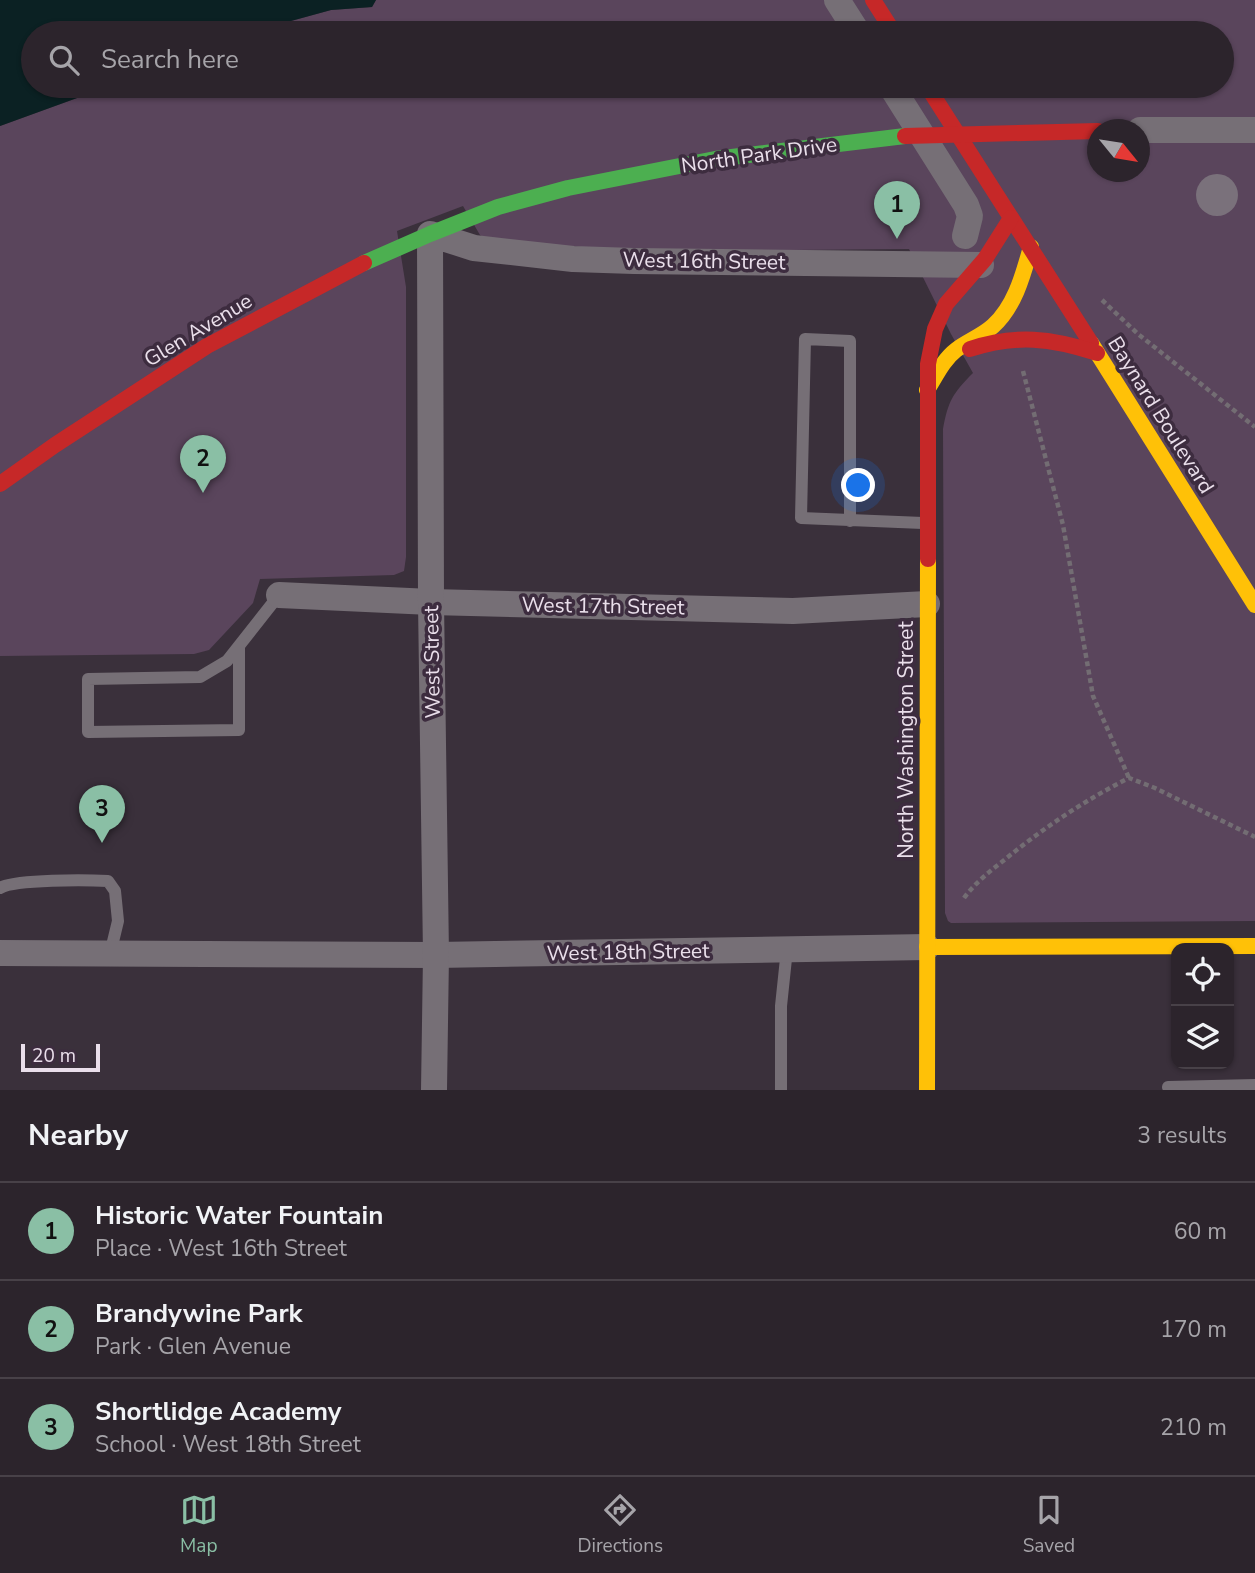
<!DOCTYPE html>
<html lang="en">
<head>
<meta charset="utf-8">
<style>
  :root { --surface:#2c242c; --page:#383038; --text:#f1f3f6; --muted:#a6a4a9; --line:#484148; --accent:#8abfa5 }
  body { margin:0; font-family:"Nunito Sans",sans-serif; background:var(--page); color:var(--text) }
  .controls { position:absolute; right:21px; bottom:21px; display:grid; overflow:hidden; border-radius:14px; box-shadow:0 2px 5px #0004 }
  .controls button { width:63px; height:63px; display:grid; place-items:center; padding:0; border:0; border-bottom:2px solid var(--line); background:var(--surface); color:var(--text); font:35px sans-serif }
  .compass { position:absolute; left:1087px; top:119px; width:63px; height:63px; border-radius:50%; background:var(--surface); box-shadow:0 2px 5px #0004; rotate:120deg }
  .scale { position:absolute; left:21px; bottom:18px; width:79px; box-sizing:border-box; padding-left:7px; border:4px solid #eadfeb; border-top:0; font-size:19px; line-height:24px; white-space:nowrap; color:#eadfeb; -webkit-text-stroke:5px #3d2c3f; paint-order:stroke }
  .you { position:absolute; left:859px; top:486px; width:24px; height:24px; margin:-18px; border:5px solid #fff; border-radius:50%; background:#1a73e8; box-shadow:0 0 0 10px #1a73e833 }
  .badge { display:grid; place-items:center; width:46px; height:46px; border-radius:50%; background:var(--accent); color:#111; font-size:23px; font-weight:700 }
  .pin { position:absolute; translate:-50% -58px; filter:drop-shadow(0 2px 4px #0008) }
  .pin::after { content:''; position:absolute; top:37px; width:24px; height:21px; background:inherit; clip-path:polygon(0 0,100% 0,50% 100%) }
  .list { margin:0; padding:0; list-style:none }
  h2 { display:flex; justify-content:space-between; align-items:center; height:91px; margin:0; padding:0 28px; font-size:30px }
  h2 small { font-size:23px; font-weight:400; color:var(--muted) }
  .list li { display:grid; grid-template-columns:46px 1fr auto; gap:21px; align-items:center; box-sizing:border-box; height:98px; padding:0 28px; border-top:2px solid var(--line) }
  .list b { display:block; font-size:26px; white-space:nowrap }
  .list p { margin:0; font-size:23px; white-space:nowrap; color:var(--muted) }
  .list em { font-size:23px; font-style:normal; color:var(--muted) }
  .icon { flex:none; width:38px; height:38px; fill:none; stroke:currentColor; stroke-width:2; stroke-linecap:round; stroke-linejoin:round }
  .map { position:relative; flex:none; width:1255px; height:1090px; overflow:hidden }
  .search { position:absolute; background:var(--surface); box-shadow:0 2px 5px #0004; left:21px; right:21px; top:21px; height:77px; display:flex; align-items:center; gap:18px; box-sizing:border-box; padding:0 24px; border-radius:38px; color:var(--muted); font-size:26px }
  .sheet { height:385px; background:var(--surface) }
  nav { display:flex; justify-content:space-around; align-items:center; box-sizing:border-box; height:98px; border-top:2px solid var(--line); background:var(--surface); font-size:19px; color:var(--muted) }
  nav a { display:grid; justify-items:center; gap:4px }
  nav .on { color:var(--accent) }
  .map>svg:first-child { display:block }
</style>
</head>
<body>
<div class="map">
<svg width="1255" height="1090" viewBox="0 0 1255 1090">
  <rect width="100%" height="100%" fill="#3a303b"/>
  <path fill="#5a455c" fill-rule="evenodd" d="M376 0H1255V921L951 923 948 921 945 913 943 429C948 401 953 393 973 373L951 334 909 249 653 251 546 245 484 238 480 235 463 206 397 231 406 287V557L404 571 394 575 260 579 253 603 209 650 194 654 0 656V126L110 86H1222V33H252L269 27 331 10 372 7ZM1098 130H1140V172H1098Z"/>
  <path fill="#0b2123" d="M0 0H376L372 7 331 10 269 27 252 33H33V86H110L0 126Z"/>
  <circle fill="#7a717b" cx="1217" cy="195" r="21"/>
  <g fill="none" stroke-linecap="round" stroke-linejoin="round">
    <g stroke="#736d73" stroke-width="4.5" stroke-dasharray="5 3.5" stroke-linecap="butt">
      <path d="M1102 300 1138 334 1255 427"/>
      <path d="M1023 371 1063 525 1093 696 1129 778"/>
      <path d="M964 898C975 883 989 872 1003 861 1042 829 1085 800 1129 778L1155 788 1255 837"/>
    </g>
    <g stroke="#766f76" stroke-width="12">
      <path d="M850 521V341L805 339 801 518 923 523"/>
      <path d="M239 647V730L88 732V679L200 677 227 661 279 595"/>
      <path d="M0 888C15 879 88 880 108 881L115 891 118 921 110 954"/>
      <path d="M1168 1087 1255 1085"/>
      <path d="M781 1090V1006L787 949"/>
    </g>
    <g stroke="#766f76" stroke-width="26">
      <path d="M837 0 858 33"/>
      <path d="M891 86 966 205 970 216 965 236"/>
      <path d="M1140 130H1255"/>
      <path d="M279 595 431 602 793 611 927 604"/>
      <path d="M0 953 436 955 927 947"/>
      <path d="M434 1090 436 955 431 602 430 234 474 248 573 259 634 261 981 265"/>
    </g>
    <path stroke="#4caf50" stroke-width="16" d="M364 263 430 234 498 207 568 188 715 159 905 136"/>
    <g stroke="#ffc107" stroke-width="16">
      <path d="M1091 343 1255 605"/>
      <path d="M927 390C936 376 943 360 956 350 968 341 982 336 993 326 1015 306 1023 275 1031 247"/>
      <path d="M927 947 1255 946"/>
      <path d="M927 1090 928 559"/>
    </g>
    <g stroke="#c62828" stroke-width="16">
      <path d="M873 0 894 33"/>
      <path d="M927 86 1091 343"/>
      <path d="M905 136 1098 131"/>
      <path d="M970 349C1016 334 1051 338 1097 353"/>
      <path d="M0 484 55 445 207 346 364 263"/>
      <path d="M928 559V364L935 329 946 304 985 259 1011 218"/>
    </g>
  </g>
  <g text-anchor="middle" stroke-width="7" stroke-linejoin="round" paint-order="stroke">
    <g font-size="21" fill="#eadfeb" stroke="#3d2c3f">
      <text transform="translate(759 155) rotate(-8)" y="7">North Park Drive</text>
      <text transform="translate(704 261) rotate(1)" y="7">West 16th Street</text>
      <text transform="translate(198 330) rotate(-31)" y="7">Glen Avenue</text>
      <text transform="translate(1161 415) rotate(58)" y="7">Baynard Boulevard</text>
      <text transform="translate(603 606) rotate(1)" y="7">West 17th Street</text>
      <text transform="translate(432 662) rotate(-91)" y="7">West Street</text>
      <text transform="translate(906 740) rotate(-90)" y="7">North Washington Street</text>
      <text transform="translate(628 952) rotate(-1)" y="7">West 18th Street</text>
    </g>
  </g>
</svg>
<div class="controls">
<button><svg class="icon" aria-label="locate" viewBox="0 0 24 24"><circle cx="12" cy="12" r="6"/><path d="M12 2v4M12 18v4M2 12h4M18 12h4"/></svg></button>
<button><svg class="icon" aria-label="layers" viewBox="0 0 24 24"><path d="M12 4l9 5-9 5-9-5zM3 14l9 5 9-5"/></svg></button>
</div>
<svg class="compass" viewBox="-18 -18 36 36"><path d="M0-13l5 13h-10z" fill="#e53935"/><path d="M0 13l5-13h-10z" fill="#a6a4a9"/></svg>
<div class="scale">20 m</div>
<div class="you"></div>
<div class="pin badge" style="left:897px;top:239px">1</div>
<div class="pin badge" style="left:203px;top:493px">2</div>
<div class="pin badge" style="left:102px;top:843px">3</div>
<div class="search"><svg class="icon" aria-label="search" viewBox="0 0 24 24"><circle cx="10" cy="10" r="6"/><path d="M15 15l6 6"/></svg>Search here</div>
</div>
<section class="sheet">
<h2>Nearby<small>3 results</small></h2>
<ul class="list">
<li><span class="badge">1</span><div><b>Historic Water Fountain</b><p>Place · West 16th Street</p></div><em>60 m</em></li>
<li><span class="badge">2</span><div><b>Brandywine Park</b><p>Park · Glen Avenue</p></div><em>170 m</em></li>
<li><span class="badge">3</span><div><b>Shortlidge Academy</b><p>School · West 18th Street</p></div><em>210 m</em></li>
</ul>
</section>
<nav>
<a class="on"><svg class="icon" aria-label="map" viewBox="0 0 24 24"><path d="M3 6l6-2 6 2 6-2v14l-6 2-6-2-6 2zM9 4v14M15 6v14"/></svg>Map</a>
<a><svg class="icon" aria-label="directions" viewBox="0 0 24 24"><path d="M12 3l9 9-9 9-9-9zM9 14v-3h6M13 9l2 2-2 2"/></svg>Directions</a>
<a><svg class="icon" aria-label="saved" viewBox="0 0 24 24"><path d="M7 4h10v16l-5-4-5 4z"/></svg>Saved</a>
</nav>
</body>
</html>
